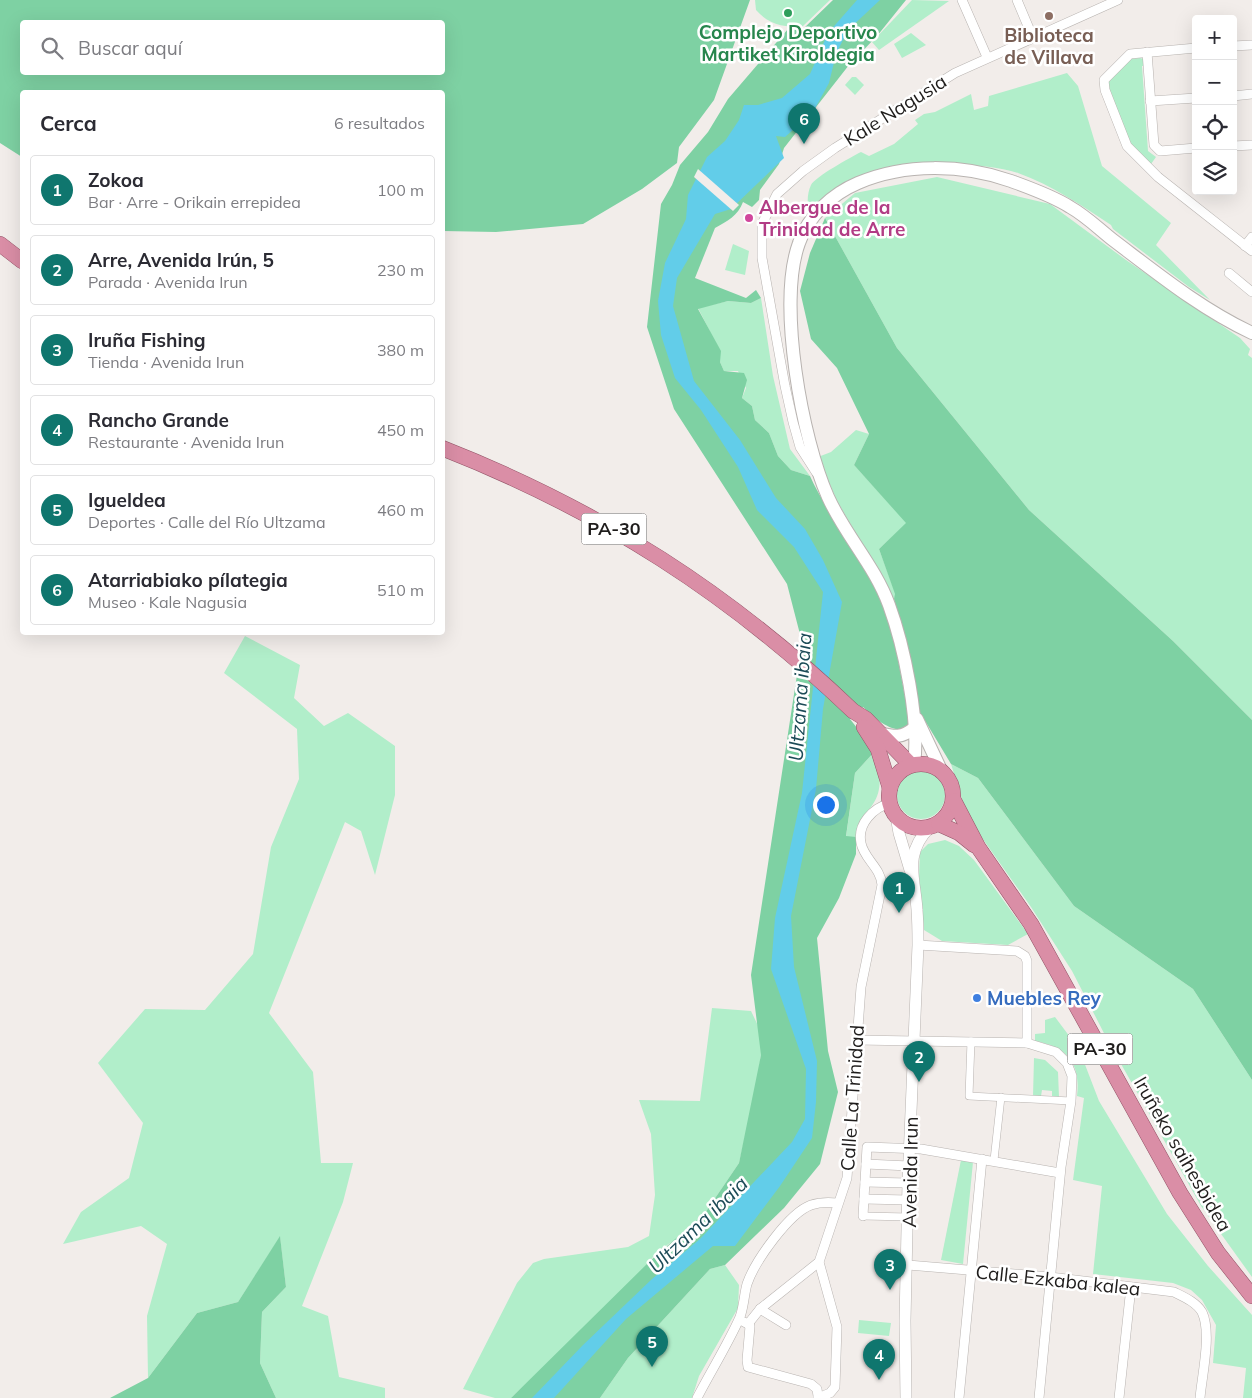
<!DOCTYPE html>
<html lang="es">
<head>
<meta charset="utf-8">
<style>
  :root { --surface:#fff; --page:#f7f7f7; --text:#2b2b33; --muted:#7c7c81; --line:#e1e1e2; --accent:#0f766e }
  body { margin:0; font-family:Mulish,sans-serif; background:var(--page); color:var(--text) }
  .controls { position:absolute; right:15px; top:15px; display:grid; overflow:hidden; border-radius:5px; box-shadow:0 5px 20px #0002 }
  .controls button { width:45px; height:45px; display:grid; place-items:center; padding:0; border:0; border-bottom:1px solid var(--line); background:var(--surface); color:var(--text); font:25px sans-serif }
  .you { position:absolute; left:825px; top:804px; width:18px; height:18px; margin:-12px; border:4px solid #fff; border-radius:50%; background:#1a73e8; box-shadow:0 0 0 8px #1a73e833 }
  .badge { display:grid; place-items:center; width:32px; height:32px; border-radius:50%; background:var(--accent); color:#fff; font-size:16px; font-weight:700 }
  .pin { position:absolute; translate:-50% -41px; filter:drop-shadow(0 1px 2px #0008) }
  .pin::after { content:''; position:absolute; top:26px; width:18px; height:15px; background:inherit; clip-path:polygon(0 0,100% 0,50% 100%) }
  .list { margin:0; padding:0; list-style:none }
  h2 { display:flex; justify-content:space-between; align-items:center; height:65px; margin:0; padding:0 20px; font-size:21px }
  h2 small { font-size:16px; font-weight:400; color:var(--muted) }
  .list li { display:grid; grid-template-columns:32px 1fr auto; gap:15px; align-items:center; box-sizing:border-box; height:70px; margin:0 10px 10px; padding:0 10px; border:1px solid var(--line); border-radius:5px }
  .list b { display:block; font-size:19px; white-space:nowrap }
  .list p { margin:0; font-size:16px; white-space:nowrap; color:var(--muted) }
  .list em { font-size:16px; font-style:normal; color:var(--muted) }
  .icon { flex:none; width:28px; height:28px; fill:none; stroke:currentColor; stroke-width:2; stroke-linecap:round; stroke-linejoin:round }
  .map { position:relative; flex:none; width:1252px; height:1398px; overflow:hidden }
  .search { position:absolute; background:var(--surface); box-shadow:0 5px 20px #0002; left:20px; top:20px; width:425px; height:55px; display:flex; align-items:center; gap:12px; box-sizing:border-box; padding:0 18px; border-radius:5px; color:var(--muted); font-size:19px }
  .panel { position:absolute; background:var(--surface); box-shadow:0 5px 20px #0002; left:20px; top:90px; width:425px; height:545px; border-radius:5px }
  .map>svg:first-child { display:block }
</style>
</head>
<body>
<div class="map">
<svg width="1252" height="1398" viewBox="0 0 1252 1398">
  <rect width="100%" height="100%" fill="#f2edea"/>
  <g fill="#b1eeca">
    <path d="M755 0H830L802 27C784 27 769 25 756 10Z"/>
    <path d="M912 0 949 1 879 50 872 42Z"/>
    <path d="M911 33 926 45 902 58 894 44Z"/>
    <path d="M1140 58 1144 59 1145 66H1142L1148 151 1156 157 1151 164 1128 142 1106 86 1107 81 1129 59Z"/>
    <path d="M1067 73 1078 86 1102 166 1171 223 1156 245 1210 300 1189 287 1113 229 1111 225C1082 206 1052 185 1018 173 978 160 893 162 854 178 836 185 823 200 809 213 807 204 807 193 811 185 815 177 851 157 861 152L869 156 894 144 918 124 915 120 924 114 935 112 971 94 974 110 988 106 989 96Z"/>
    <path d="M852 77H856L864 85 855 95 845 85Z"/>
    <path d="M937 177 1050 204 1126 260 1240 338 1250 349 1248 355 1252 358V720L1173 641 1029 510 897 348 825 218 855 193Z"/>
    <path d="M733 244 749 251 745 275 725 270Z"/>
    <path d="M761 298 773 376 790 449 810 476 791 470 778 456 769 433 755 420 752 406 742 398 746 388 738 371H724L720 362V351L698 308 728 301 751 303Z"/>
    <path d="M856 430 869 434 854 465 907 523 879 549 896 595 894 599 837 501 818 457 831 452Z"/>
    <path d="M245 636 300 665 294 698 324 726 348 713 395 746V795L375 875 361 831 345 822 269 1013 313 1072 321 1163H353L343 1202 302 1306 328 1316 339 1377 385 1388V1398H276L260 1363 262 1312 286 1287 280 1237 238 1302 197 1313 148 1378 147 1316 167 1244 141 1226 63 1244 81 1212 129 1178 143 1123 98 1063 145 1009 205 1010 253 954 271 847 299 779 297 729 224 673Z"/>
    <path d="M875 751C879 768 884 788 873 804 864 818 858 818 856 837H846L855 773Z"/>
    <path d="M951 764 978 778 1074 906 1193 989 1252 1080V1277L1201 1206 1107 1039 1072 971 1031 907 975 828 965 809Z"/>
    <circle cx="921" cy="795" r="24"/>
    <path d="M945 840 959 846 974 860 1028 934 1008 945 942 941 924 930 919 876 920 852 928 844Z"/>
    <path d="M712 1008 751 1011 762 1034 761 1055 756 1089 739 1163 705 1213 689 1230 657 1252 632 1283 511 1398H495L463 1389 517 1283 533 1263 544 1259 628 1247 649 1236 655 1195 651 1134 639 1100 700 1101Z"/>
    <path d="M1055 1017 1079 1049 1099 1101 1167 1214 1208 1266 1252 1315V1398H1243L1246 1368 1213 1363 1216 1325 1202 1300 1191 1290 1173 1283 1093 1274 1102 1186 1073 1180 1084 1098 1077 1096C1081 1063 1067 1047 1035 1041V1034L1045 1033V1020Z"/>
    <path d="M1034 1058 1045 1060 1058 1072 1059 1097 1052 1096V1091L1042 1090 1041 1096H1033Z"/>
    <path d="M961 1160 973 1162 963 1264 941 1260Z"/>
    <path d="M725 1265 739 1285 738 1308 699 1376 692 1398H600L628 1358 710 1269Z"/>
    <path d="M859 1320 891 1323 889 1336 858 1333Z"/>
  </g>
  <g fill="#7ed1a3" fill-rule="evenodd">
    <path d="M0 0H750L714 100 679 147 677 163 642 189 583 224 496 232 443 231 442 92H22V157L0 143ZM442 22V72H22V22Z"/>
    <path d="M833 0H906L877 36 849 65 784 148 779 164 760 190 759 200 752 207 743 202C738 216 727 221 715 228L695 278 746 298 756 290 761 298 751 303 728 301 698 309 721 351 720 362 724 371 744 373 747 380 742 398 752 406 755 420 769 433 778 456 791 470 810 476C829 519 865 554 881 598 896 638 902 682 910 724L904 730C887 730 875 718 863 707L850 719 875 751 855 773 846 836 856 837V854L839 898 817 938 828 1051 838 1092 820 1164 784 1208 725 1265 710 1269 628 1358 600 1398H511L651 1260 705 1213 739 1163 761 1055 751 975 802 642 787 584 674 409 647 327 661 204 672 185 680 165 708 132 728 99 788 29H803Z"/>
    <path d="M825 218 897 348 1029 510 1173 641 1252 720V1080L1193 989 1074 906 978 778 951 764 918 709 894 599 895 594 879 549 906 523 854 465 869 434 837 368 811 339 800 291 810 253Z"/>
    <path d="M280 1236 286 1287 262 1312 260 1363 276 1398H110L148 1378 197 1313 238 1302Z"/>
  </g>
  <path fill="#62cde9" d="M857 0H880L848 30 836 54 829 83 813 112 785 137 776 136 784 158 731 209 715 214 677 278 673 306 694 381 740 440 776 498 805 529 823 560 842 602 823 709 816 789 791 916 794 967 817 1061 816 1102 812 1138 780 1186 735 1246H713L626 1319 554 1398H532L583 1345 652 1279 700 1239 792 1142 805 1119 806 1069 771 969 775 918 802 793 823 592 794 547 757 510 738 467 701 410 675 378 661 335 658 301 665 263 686 219 688 195 707 157 725 141 739 120 744 105H758L782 98 810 74 828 33Z"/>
  <path fill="#f2edea" d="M698 169 739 205 733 211 694 177Z"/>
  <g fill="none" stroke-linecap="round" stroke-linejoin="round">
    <g stroke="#b8b3b0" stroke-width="8">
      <g id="pedestrian">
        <path d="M971 1041 969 1096 1071 1101"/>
        <path d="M994 1160 1001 1097"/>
        <path d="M863 1216 909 1217"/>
      </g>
    </g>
    <g stroke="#b8b3b0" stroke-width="10">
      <g id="minor">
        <path d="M962 0 987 57"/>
        <path d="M1017 0 1033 38"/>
        <path d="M1233 46 1252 45"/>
        <path d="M1196 48 1130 54 1104 80 1105 90 1127 146 1158 177 1252 251"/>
        <path d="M1147 52 1154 145 1160 151 1196 148"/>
        <path d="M1233 96 1252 94"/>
        <path d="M1150 101 1196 98"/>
        <path d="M1233 146 1252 145"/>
        <path d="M1245 246 1252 237"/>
        <path d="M1229 273 1252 292"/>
        <path d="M816 472 800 447 793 422 785 386 762 258V224L777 194 803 171 835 148 955 73 1118 0"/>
        <path d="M918 945 1017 951 1025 956 1027 961V1043"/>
        <path d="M857 1040 1027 1043 1056 1052 1067 1063 1072 1076 1071 1101 1061 1167 1039 1398"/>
        <path d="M866 1164 909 1166"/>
        <path d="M865 1182 908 1183"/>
        <path d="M864 1199 908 1200"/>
        <path d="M863 1216 867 1147 921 1149 1060 1173"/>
        <path d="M908 1265 1050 1277 1174 1292C1184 1297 1196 1302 1202 1312 1212 1333 1202 1375 1200 1398"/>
        <path d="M760 1309 786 1325"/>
        <path d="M744 1322 748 1324 760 1309 819 1262"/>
        <path d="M748 1324 750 1326 747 1360 748 1367 811 1384 817 1389 818 1396"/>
        <path d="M697 1398C711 1371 728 1344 740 1317 744 1306 744 1295 747 1284 755 1261 789 1213 811 1205 820 1202 828 1202 837 1203"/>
        <path d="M818 1398 830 1393 835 1387 837 1327 819 1262 847 1178 861 987 882 885C881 868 864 859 861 843 857 824 873 808 890 803"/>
        <path d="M959 1398 982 1159"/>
        <path d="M1119 1398 1131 1287"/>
      </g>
    </g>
    <g stroke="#b8b3b0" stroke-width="12">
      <g id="tertiary">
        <path d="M896 816 899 833 910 870"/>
        <path d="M906 1398 905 1321 908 1183 918 945C918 934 918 922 917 910 915 877 903 854 930 827"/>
      </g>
    </g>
    <g stroke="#b8b3b0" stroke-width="14">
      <g id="secondary">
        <path d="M917 719 941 770"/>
        <path d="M880 733C895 737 902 738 914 728"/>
        <path d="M914 764C920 721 904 646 889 605 875 566 845 535 828 497 802 439 777 303 799 243 808 216 832 194 858 183 905 163 962 164 1011 181 1030 188 1053 196 1070 207 1086 216 1099 229 1113 240 1158 274 1201 309 1252 333"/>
      </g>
    </g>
    <g stroke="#925366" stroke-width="16">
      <g id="trunk">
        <path d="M0 244 22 261"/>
        <path d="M442 448C600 510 731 594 853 711L866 719 911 765"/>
        <path d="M864 727 878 749 890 788"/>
        <circle cx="921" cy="796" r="32"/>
        <path d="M954 801 978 847 1031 924 1180 1193 1218 1253 1252 1296"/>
        <path d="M939 824 959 833 974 845"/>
      </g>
    </g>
    <use href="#pedestrian" stroke="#fff" stroke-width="7"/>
    <use href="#minor" stroke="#fff" stroke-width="9"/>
    <use href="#tertiary" stroke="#fff" stroke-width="11"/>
    <use href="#secondary" stroke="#fff" stroke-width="12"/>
    <use href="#trunk" stroke="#da8ea6" stroke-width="15"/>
  </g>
  <circle fill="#2e9e5b" stroke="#fff" stroke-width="2" cx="788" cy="13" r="5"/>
  <circle fill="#8d6e63" stroke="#fff" stroke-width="2" cx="1049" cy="16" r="5"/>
  <circle fill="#d1479c" stroke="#fff" stroke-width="2" cx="749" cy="218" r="5"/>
  <circle fill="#3f7fe0" stroke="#fff" stroke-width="2" cx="977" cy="998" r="5"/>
  <g text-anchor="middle" stroke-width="5" stroke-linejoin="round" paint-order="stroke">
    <g fill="#fff" stroke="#62605f" stroke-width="1">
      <rect x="581.5" y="513.5" width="65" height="31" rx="4"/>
      <rect x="1067.5" y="1033.5" width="65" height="31" rx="4"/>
    </g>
    <g font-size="18" font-weight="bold" fill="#1e1c1b">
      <text x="614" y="535">PA-30</text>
      <text x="1100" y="1055">PA-30</text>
    </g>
    <g font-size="19" font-weight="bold" fill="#27864d" stroke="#fff">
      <text x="788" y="39">Complejo Deportivo<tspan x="788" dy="22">Martiket Kiroldegia</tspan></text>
    </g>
    <g font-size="19" font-weight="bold" fill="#785e54" stroke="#fff">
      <text x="1049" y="42">Biblioteca<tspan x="1049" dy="22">de Villava</tspan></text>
    </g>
    <g font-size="19" fill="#1e1c1b" stroke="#fff">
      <text transform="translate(895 110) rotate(-32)" y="7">Kale Nagusia</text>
      <text transform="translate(852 1098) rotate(-86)" y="7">Calle La Trinidad</text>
      <text transform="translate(1183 1154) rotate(60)" y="7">Iruñeko saihesbidea</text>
      <text transform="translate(910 1172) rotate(-89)" y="7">Avenida Irun</text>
      <text transform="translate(1058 1280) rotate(6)" y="7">Calle Ezkaba kalea</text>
    </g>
    <g font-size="19" font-weight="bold" fill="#b23c85" stroke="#fff" text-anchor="start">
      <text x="759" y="214">Albergue de la<tspan x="759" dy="22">Trinidad de Arre</tspan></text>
    </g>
    <g font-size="19" font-weight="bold" fill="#366cbe" stroke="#fff" text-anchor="start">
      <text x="987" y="1005">Muebles Rey</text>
    </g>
    <g font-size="20" font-style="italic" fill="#1c4b57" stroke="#fff">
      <text transform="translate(800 697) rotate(-86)" y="7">Ultzama ibaia</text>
      <text transform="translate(698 1225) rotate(-44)" y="7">Ultzama ibaia</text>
    </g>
  </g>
</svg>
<div class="controls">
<button>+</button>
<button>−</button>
<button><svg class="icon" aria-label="locate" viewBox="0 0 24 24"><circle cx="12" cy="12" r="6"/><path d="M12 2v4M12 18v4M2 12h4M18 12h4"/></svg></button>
<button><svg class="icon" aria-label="layers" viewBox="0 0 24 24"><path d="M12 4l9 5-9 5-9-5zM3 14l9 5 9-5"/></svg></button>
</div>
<div class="you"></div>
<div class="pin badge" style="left:899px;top:913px">1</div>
<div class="pin badge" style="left:919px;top:1082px">2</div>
<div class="pin badge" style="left:890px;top:1290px">3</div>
<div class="pin badge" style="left:879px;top:1380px">4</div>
<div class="pin badge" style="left:652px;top:1367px">5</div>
<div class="pin badge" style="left:804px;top:144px">6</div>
<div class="search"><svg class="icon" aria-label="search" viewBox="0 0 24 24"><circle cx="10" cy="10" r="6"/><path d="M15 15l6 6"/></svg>Buscar aquí</div>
<section class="panel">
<h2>Cerca<small>6 resultados</small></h2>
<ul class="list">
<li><span class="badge">1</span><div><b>Zokoa</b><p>Bar · Arre - Orikain errepidea</p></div><em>100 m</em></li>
<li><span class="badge">2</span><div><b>Arre, Avenida Irún, 5</b><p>Parada · Avenida Irun</p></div><em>230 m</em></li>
<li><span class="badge">3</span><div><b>Iruña Fishing</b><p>Tienda · Avenida Irun</p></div><em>380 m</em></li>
<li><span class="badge">4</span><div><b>Rancho Grande</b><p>Restaurante · Avenida Irun</p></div><em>450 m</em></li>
<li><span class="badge">5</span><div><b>Igueldea</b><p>Deportes · Calle del Río Ultzama</p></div><em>460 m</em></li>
<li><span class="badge">6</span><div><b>Atarriabiako pílategia</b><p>Museo · Kale Nagusia</p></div><em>510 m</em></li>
</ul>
</section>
</div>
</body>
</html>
